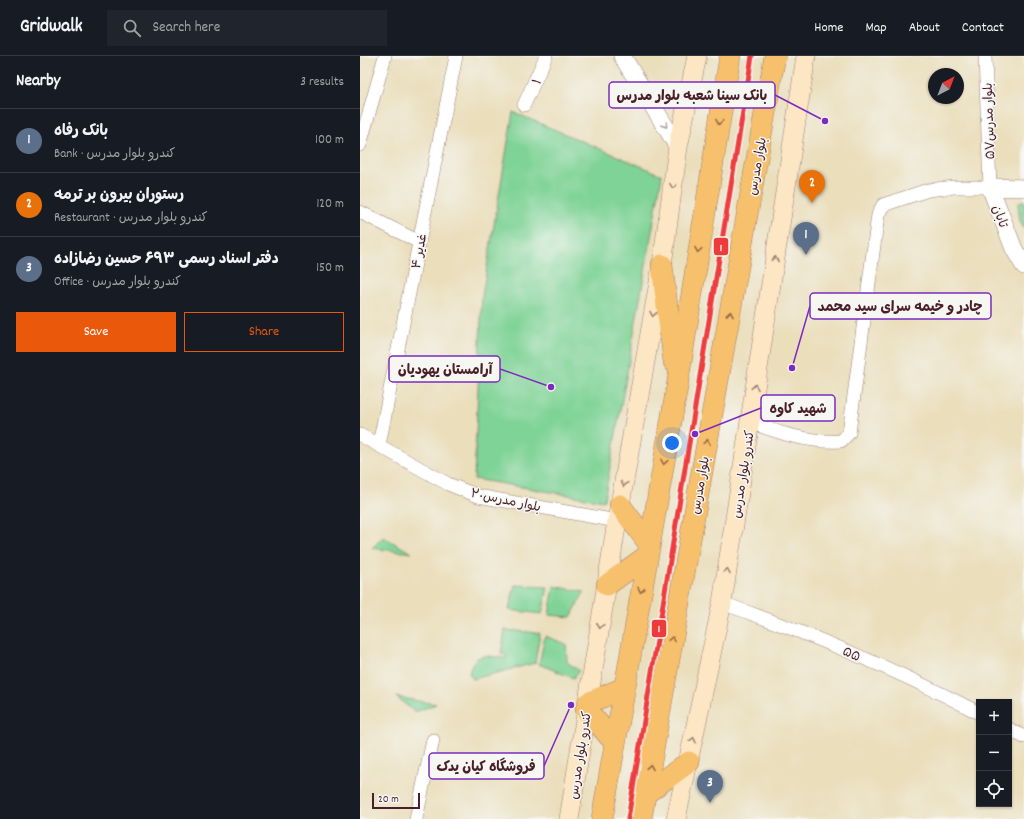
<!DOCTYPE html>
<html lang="en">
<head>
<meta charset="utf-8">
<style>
  :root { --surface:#171b24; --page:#20242c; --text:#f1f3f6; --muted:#9ea1a6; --line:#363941; --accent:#ea580c }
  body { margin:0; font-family:Dekko,"Playpen Sans Arabic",sans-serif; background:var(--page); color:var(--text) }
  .controls { position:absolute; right:12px; bottom:12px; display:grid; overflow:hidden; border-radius:0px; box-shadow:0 1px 3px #0004 }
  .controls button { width:36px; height:36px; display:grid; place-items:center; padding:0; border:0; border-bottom:1px solid var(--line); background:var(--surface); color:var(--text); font:20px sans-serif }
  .compass { position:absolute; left:568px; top:12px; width:36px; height:36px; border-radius:50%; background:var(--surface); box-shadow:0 1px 3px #0004; rotate:42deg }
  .scale { position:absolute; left:12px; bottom:10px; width:48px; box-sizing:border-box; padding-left:4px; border:2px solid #4a1f2b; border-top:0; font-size:11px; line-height:14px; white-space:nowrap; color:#4a1f2b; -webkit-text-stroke:3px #f6f6f2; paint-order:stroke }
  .you { position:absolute; left:312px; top:387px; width:14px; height:14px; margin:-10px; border:3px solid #fff; border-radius:50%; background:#1a73e8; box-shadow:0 0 0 6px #1a73e833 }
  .badge { display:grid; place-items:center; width:26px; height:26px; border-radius:50%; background:var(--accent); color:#fff; font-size:13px; font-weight:700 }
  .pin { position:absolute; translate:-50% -33px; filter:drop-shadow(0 1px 2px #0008) }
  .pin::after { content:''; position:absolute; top:21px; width:14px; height:12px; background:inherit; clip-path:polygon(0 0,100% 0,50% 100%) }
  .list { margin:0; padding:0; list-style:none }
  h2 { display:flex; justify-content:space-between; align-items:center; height:52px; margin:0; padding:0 16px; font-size:17px }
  h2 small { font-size:13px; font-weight:400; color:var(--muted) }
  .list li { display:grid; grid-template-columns:26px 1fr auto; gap:12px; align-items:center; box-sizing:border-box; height:64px; padding:0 16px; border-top:1px solid var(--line) }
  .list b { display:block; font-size:15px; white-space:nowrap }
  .list p { margin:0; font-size:13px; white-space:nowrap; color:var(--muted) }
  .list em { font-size:13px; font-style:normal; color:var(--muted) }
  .actions { display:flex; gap:8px; padding:12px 16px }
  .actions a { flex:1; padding:9px 0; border:1px solid var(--accent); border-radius:0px; text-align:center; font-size:14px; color:var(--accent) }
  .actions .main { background:var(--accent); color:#fff }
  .icon { flex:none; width:22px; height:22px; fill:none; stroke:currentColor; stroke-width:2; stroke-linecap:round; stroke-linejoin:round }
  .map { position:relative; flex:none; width:664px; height:763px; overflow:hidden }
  header { display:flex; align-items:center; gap:24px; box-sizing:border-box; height:56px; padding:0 20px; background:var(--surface); border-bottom:1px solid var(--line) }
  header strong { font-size:19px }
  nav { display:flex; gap:22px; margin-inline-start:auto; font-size:14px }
  .search { width:280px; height:36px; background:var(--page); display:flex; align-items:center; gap:10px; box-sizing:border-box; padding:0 14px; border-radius:0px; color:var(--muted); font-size:15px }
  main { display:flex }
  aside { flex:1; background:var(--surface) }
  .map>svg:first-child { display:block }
</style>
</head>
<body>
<header>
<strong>Gridwalk</strong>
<div class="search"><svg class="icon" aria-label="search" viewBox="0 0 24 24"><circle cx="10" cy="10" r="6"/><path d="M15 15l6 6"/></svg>Search here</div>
<nav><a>Home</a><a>Map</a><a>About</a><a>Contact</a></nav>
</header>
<main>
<aside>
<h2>Nearby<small>3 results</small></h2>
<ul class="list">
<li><span class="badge" style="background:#5c6f8a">1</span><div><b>بانک رفاه</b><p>Bank · کندرو بلوار مدرس</p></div><em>100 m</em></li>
<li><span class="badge" style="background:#e8710a">2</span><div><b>رستوران بیرون بر ترمه</b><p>Restaurant · کندرو بلوار مدرس</p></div><em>120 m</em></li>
<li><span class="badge" style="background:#5c6f8a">3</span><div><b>دفتر اسناد رسمی ۶۹۳ حسین رضازاده</b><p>Office · کندرو بلوار مدرس</p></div><em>150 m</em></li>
</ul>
<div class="actions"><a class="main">Save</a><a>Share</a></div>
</aside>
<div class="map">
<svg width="664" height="763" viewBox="0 0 664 763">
  <rect width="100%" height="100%" fill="#f6f6f2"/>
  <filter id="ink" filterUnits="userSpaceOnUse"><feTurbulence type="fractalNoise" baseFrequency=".025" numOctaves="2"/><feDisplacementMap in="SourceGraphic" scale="8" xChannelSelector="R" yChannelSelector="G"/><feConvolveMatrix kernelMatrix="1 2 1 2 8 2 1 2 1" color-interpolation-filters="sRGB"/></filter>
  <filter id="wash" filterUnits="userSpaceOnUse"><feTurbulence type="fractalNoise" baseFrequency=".012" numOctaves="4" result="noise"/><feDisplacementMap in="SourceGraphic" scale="16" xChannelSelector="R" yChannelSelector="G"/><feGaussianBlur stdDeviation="0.9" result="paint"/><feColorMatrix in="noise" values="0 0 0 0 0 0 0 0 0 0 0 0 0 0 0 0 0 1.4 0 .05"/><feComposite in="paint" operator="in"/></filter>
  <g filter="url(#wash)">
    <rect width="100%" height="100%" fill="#eadebb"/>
    <g fill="#7fd396" stroke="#647960">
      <path d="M153 56 302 119 244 445 114 423 122 240Z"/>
      <path d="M664 144V173L660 166 658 148Z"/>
      <path d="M23 481 52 497 12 492Z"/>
      <path d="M155 529 188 531 182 558 149 554Z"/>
      <path d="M194 530 224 536 211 561 189 559Z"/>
      <path d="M145 574 180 577 175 607 113 623 109 617C116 593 127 601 147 602L146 599 141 598Z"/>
      <path d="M185 580 206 588 207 606 219 615 213 622 179 608Z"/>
      <path d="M36 641 76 648 55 656Z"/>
    </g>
  </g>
  <g filter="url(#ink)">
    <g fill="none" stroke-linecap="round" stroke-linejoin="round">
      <g stroke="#9a7e73" stroke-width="14">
        <g id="minor">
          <path d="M164 49 186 0"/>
          <path d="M0 89 25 0"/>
          <path d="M0 156 59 186"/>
          <path d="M390 366C419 377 449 387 481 385L489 377 518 159 523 149 568 134 594 131H630L625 0"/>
          <path d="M0 379 88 428 118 440 257 465"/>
          <path d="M19 389 96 0"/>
          <path d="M362 547C450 578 536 613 619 657"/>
          <path d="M649 673 664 681"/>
          <path d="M56 763 73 684"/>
        </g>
      </g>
      <g stroke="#9a7e73" stroke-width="18">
        <g id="tertiary">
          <path d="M262 0 318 91"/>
          <path d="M664 132 630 131 654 193 664 210"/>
        </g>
      </g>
      <g stroke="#9a7e73" stroke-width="20">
        <g id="secondary">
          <path d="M209 763 257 465 302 209 318 91 337 0"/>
          <path d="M316 763 362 547 446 0"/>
        </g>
      </g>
      <g stroke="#9a7e73" stroke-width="22">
        <g id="primary">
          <path d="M302 209 314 306"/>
          <path d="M260 449 289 488"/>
          <path d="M247 529 287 500"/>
          <path d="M228 647 264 632"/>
          <path d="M226 653 255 687"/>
          <path d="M285 738 329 706"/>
          <path d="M242 763 317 331 370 0"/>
          <path d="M281 763 415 0"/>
        </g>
      </g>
      <use href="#minor" stroke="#fff" stroke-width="13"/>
      <use href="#tertiary" stroke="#fff" stroke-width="17"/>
      <use href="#secondary" stroke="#fce6c4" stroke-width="19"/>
      <use href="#primary" stroke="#f7c06c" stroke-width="21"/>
      <g stroke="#f6f6f2" stroke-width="8">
        <path id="metro-1" d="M268 763 392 0"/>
      </g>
      <use href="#metro-1" stroke="#ee3c3c" stroke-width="5"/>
    </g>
    <defs><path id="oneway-chevron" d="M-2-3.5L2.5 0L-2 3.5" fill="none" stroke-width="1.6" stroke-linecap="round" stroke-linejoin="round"/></defs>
    <g stroke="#986748">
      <use href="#oneway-chevron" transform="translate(359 66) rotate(99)"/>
      <use href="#oneway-chevron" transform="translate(338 194) rotate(99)"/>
      <use href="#oneway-chevron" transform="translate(370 258) rotate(-80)"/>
      <use href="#oneway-chevron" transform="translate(347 386) rotate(-80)"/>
      <use href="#oneway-chevron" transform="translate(304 406) rotate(100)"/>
      <use href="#oneway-chevron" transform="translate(281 534) rotate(100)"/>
      <use href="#oneway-chevron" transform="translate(312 583) rotate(-80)"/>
      <use href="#oneway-chevron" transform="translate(290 711) rotate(-80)"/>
    </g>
    <use stroke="#ae9aa0" href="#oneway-chevron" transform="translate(305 69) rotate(58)"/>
    <g stroke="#a38278">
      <use href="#oneway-chevron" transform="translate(313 130) rotate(98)"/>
      <use href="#oneway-chevron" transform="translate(415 203) rotate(-81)"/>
      <use href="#oneway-chevron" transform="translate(293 258) rotate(100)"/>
      <use href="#oneway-chevron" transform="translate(395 331) rotate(-81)"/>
      <use href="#oneway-chevron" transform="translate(264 428) rotate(100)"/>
      <use href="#oneway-chevron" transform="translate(367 515) rotate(-81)"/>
      <use href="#oneway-chevron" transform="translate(240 570) rotate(99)"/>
      <use href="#oneway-chevron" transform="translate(333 684) rotate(-78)"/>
    </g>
  </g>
  <g text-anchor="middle" stroke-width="3" stroke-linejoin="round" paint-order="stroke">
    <g font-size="13" fill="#4a1f2b" stroke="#f6f6f2">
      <text transform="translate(176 25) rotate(-66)" y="5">۱</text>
      <text transform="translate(628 65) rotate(-92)" y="5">بلوار مدرس۵۷</text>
      <text transform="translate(396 110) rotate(-80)" y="5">بلوار مدرس</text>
      <text transform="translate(641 160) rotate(69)" y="5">تابان</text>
      <text transform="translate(58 195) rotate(-79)" y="5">غدیر ۴</text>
      <text transform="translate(382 418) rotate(-81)" y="5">کندرو بلوار مدرس</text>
      <text transform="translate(339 429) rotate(-80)" y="5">بلوار مدرس</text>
      <text transform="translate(146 443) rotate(12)" y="5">بلوار مدرس۲۰</text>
      <text transform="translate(492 597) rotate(23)" y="5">۵۵</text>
      <text transform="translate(219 699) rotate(-81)" y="5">کندرو بلوار مدرس</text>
    </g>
  </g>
  <path fill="none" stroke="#7b2cbf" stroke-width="1.5" d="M465 65L415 39M432 312L450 250M191 331L140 313M335 378L401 352M211 649L184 710"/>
  <g fill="#7b2cbf" stroke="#f6f6f2" stroke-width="1.5">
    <circle cx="465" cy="65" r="4"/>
    <circle cx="432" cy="312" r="4"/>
    <circle cx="191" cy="331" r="4"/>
    <circle cx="335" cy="378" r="4"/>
    <circle cx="211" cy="649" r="4"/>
  </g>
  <g fill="#f6f6f2" stroke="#7b2cbf" stroke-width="1.5">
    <rect x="249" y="26" width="166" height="26" rx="4"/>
    <rect x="450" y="237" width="181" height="26" rx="4"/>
    <rect x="29" y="300" width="111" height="26" rx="4"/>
    <rect x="401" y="339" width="74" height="26" rx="4"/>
    <rect x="69" y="697" width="115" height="26" rx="4"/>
  </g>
  <g font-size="14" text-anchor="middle" font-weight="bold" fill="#4a1f2b">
    <text x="332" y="44">بانک سینا شعبه بلوار مدرس</text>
    <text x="540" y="255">چادر و خیمه سرای سید محمد</text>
    <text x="85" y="318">آرامستان یهودیان</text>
    <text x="438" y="357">شهید کاوه</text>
    <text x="126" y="715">فروشگاه کیان یدک</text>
  </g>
  <g stroke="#f6f6f2" stroke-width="1.5">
    <rect x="353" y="181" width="16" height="19" rx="4" fill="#ee3c3c"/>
    <rect x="291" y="563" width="16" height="19" rx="4" fill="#ee3c3c"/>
  </g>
  <g font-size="11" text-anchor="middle" font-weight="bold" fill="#fff">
    <text x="361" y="195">1</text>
    <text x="299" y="576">1</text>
  </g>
</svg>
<div class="controls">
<button>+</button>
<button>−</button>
<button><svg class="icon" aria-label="locate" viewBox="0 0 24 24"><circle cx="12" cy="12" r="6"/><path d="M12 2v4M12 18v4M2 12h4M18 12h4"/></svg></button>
</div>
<svg class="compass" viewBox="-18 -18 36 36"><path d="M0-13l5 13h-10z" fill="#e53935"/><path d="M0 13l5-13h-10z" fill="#9ea1a6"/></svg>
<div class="scale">20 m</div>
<div class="you"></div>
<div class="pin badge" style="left:446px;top:199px;background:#5c6f8a">1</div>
<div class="pin badge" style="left:452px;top:147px;background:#e8710a">2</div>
<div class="pin badge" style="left:350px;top:747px;background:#5c6f8a">3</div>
</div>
</main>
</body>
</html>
